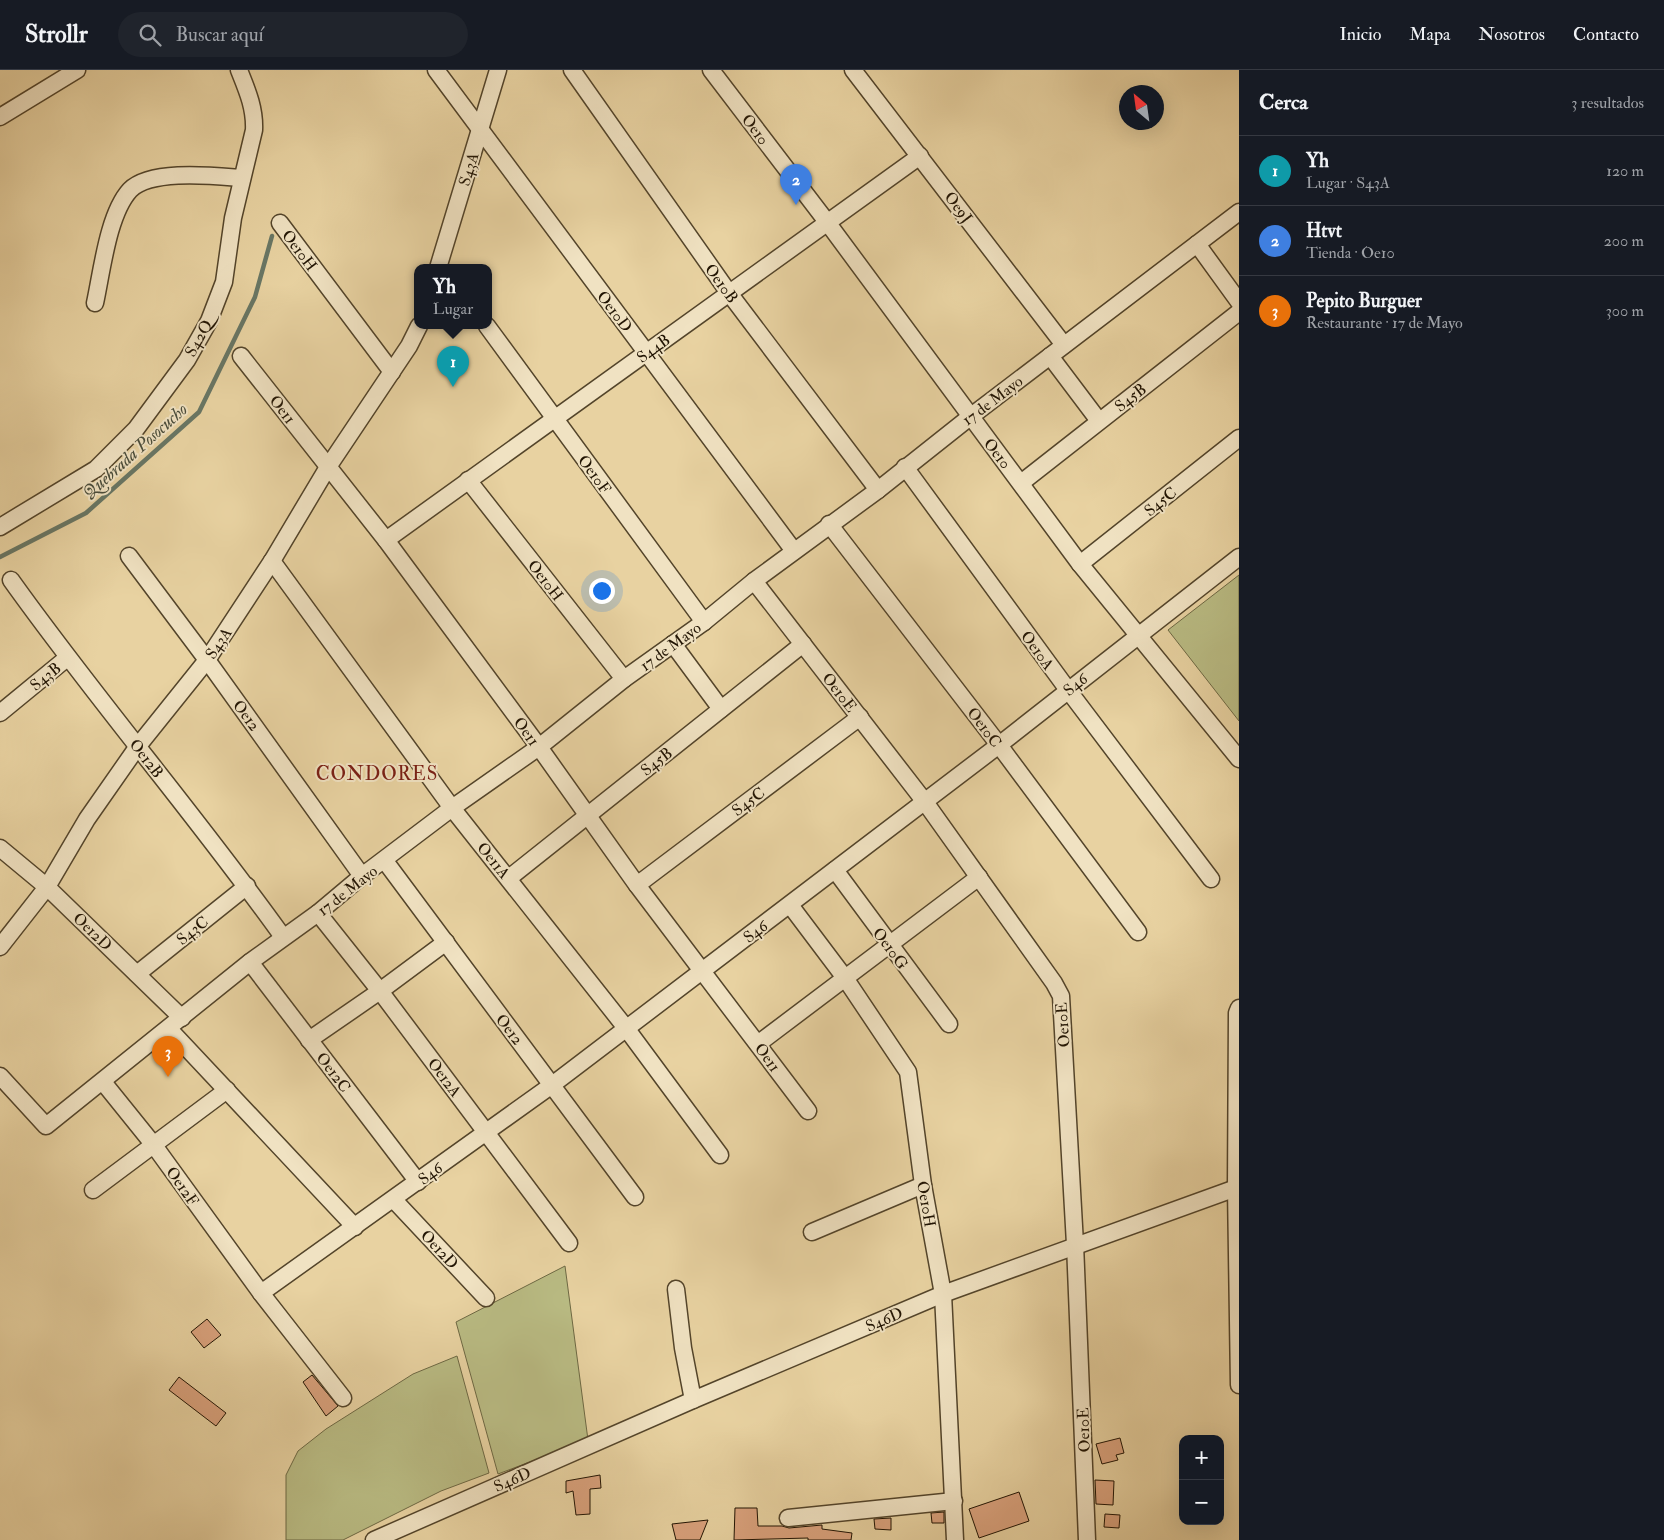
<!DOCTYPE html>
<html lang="es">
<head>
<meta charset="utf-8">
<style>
  :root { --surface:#171b24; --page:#20242c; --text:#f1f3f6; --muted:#9ea1a6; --line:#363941; --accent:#8c9099 }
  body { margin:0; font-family:"IM FELL Double Pica",serif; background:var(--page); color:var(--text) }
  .controls { position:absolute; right:15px; bottom:15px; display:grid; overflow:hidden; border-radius:10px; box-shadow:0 5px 20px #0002 }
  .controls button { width:45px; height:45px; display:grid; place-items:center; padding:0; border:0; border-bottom:1px solid var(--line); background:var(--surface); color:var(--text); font:25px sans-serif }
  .compass { position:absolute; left:1119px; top:15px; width:45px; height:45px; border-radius:50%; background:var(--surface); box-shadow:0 5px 20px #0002; rotate:331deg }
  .you { position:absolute; left:601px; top:520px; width:18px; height:18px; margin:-12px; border:4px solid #fff; border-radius:50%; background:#1a73e8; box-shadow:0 0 0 8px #1a73e833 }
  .badge { display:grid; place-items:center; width:32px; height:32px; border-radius:50%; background:var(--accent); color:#fff; font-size:16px; font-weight:700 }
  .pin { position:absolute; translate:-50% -41px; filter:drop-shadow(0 1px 2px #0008) }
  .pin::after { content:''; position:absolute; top:26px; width:18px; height:15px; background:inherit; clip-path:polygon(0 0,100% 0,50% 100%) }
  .popup { position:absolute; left:414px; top:194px; width:78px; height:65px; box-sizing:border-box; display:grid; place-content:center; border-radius:10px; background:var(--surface); filter:drop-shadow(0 1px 4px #0005); font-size:16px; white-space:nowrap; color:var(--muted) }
  .popup b { font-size:19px; color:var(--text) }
  .popup::after { content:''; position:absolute; left:50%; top:100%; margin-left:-10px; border:10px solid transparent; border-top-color:var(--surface) }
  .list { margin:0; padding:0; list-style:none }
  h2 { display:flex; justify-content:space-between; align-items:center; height:65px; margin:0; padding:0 20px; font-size:21px }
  h2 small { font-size:16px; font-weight:400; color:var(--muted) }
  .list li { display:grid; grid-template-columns:32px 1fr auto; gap:15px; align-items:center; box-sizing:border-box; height:70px; padding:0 20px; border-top:1px solid var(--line) }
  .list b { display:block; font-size:19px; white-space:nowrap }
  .list p { margin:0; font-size:16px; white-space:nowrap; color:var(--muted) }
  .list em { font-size:16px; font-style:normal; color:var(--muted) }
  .icon { flex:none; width:28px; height:28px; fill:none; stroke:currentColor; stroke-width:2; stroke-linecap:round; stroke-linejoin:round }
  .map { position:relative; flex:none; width:1239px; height:1470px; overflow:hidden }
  header { display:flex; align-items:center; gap:30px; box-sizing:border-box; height:70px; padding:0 25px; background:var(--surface); border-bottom:1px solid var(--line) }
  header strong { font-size:24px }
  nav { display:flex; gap:28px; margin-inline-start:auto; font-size:18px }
  .search { width:350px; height:45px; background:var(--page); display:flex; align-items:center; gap:12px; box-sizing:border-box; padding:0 18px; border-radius:28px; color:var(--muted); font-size:19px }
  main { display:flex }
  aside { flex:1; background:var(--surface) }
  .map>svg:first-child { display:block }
</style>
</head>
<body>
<header>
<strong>Strollr</strong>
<div class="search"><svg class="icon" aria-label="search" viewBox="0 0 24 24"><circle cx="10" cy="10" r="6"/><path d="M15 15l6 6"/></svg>Buscar aquí</div>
<nav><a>Inicio</a><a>Mapa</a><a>Nosotros</a><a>Contacto</a></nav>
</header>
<main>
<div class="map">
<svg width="1239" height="1470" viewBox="0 0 1239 1470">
  <rect width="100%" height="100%" fill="#e8d2a1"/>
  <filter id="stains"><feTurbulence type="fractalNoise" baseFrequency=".004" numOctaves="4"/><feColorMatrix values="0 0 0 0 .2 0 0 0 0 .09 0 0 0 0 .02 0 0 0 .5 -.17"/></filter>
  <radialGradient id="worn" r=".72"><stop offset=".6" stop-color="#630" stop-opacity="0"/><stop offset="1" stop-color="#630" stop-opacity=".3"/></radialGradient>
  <g fill="#b9bb83" stroke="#6d6843">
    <path d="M1239 505V651L1168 560Z"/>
    <path d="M565 1196 588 1370 498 1404 456 1252Z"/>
    <path d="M457 1286 489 1403 441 1421 343 1470H286V1405L298 1381 326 1359 413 1304Z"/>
  </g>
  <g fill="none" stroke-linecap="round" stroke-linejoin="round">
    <path stroke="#687664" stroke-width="4.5" d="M0 487 86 443 199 342 255 227 272 166"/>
  </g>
  <g fill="#daa27d" stroke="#211403">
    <path d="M207 1249 221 1265 204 1278 191 1262Z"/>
    <path d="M312 1305 338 1336 326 1346 303 1312Z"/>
    <path d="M179 1307 226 1343 216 1356 169 1320Z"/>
    <path d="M1120 1368 1124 1383 1116 1385 1118 1390 1102 1394 1096 1374Z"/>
    <path d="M600 1405 601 1418 590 1419V1444L576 1445 573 1421 566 1423V1411Z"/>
    <path d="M1095 1410 1114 1411 1113 1435 1096 1434Z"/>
    <path d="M1019 1422 1029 1451 979 1468 969 1439Z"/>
    <path d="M735 1438H757L758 1456H782L789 1458 822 1455V1459L852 1463 851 1470H808V1468L734 1470Z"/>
    <path d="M944 1442V1453H932L931 1443Z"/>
    <path d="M1105 1444 1120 1445 1119 1458 1104 1457Z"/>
    <path d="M891 1448V1460L875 1459 874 1449Z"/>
    <path d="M708 1450 700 1470H676L672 1454Z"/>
  </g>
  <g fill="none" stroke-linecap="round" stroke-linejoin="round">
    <g stroke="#53442a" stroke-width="19">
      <g id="minor">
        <path d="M436 0 794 481"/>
        <path d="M572 0 729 223 878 420"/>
        <path d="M711 0 827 152 1080 494 1239 689"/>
        <path d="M853 0 1064 275"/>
        <path d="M0 47 77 0"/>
        <path d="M280 153 392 302"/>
        <path d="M1197 174 1239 232"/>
        <path d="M438 198 498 0"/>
        <path d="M95 233C102 201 108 144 130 120 151 99 214 106 242 108"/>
        <path d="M487 256 704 552"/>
        <path d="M241 286 386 470 539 677 637 815 808 1041"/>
        <path d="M1050 286 1099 351"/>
        <path d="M905 397 1068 620 1211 809"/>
        <path d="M468 410 624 609"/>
        <path d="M1021 413 1239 242"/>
        <path d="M829 454 999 675 1138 862"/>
        <path d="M0 457 96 399 136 359 187 290 209 251 224 212 233 148 254 60C255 38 247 20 239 0"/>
        <path d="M386 470 920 86"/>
        <path d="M129 486 207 590 362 806"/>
        <path d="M272 491 452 738 626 958 720 1085"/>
        <path d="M1080 494 1239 368"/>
        <path d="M11 510C98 632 196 745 283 867"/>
        <path d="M754 511 925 732 1054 913 1061 926 1075 1174 1087 1470"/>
        <path d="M673 574 721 639"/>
        <path d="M0 643 67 588"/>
        <path d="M0 778 47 817 182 948"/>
        <path d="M385 791 635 1127"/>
        <path d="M835 800 949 954"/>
        <path d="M509 808 803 574"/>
        <path d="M637 815 860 647"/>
        <path d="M790 835 845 908 908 1002 923 1115 943 1224 955 1470"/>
        <path d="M318 843 380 921 569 1173"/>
        <path d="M0 877 47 817 87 749 138 676 207 590 272 491 328 397 409 276 419 256"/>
        <path d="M250 892 418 1112"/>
        <path d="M137 904 247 816"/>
        <path d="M1239 938 1237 943 1236 1118 1239 1315"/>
        <path d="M169 959 355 1157"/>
        <path d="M309 970 380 921 446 872"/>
        <path d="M759 973 979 807"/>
        <path d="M0 1006 46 1056 250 892 318 843 362 806 452 738 539 677 624 609 704 552 754 511 878 420 970 347 1239 142"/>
        <path d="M103 1012 153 1074 261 1223 343 1328"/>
        <path d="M93 1120 227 1020"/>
        <path d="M394 1130 486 1228"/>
        <path d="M812 1162 923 1115"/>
        <path d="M676 1219 683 1278 693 1330"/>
        <path d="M261 1223 552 1015 999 675 1239 487"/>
        <path d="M788 1448 954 1431"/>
        <path d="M374 1470 693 1330 943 1224 1236 1118"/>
      </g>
    </g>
    <use href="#minor" stroke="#f0e2c2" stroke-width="16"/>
  </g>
  <g text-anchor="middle" stroke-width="4" stroke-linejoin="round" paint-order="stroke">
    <g font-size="16" fill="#211403" stroke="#f0e2c2">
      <text transform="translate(756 59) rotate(53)" y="6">Oe10</text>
      <text transform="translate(468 99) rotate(-73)" y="6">S43A</text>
      <text transform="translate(959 137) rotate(53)" y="6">Oe9J</text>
      <text transform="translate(300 180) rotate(53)" y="6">Oe10H</text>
      <text transform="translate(722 213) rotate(54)" y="6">Oe10B</text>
      <text transform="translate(615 241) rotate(53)" y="6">Oe10D</text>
      <text transform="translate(198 268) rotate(-61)" y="6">S42Q</text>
      <text transform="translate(653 278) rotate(-36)" y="6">S44B</text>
      <text transform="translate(1130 327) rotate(-38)" y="6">S45B</text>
      <text transform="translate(992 330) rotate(-37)" y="6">17 de Mayo</text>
      <text transform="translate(283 339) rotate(52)" y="6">Oe11</text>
      <text transform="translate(998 383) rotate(52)" y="6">Oe10</text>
      <text transform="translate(595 404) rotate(54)" y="6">Oe10F</text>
      <text transform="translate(1160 431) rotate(-39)" y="6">S45C</text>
      <text transform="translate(546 510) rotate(52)" y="6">Oe10H</text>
      <text transform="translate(218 573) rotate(-56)" y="6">S43A</text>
      <text transform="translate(670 576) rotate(-36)" y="6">17 de Mayo</text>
      <text transform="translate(1038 580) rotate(54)" y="6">Oe10A</text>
      <text transform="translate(45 606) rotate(-39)" y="6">S43B</text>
      <text transform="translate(1075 614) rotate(-39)" y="6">S46</text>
      <text transform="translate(840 622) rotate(52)" y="6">Oe10E</text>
      <text transform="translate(247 645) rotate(54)" y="6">Oe12</text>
      <text transform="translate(985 657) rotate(53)" y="6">Oe10C</text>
      <text transform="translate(527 661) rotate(54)" y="6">Oe11</text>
      <text transform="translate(147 688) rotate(52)" y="6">Oe12B</text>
      <text transform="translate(656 691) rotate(-38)" y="6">S45B</text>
      <text transform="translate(748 731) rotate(-37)" y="6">S45C</text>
      <text transform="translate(494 790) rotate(51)" y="6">Oe11A</text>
      <text transform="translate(347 820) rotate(-38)" y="6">17 de Mayo</text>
      <text transform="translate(192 860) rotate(-39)" y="6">S43C</text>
      <text transform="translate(93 861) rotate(44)" y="6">Oe12D</text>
      <text transform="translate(755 861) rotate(-37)" y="6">S46</text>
      <text transform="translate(891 878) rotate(53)" y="6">Oe10G</text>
      <text transform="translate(1062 955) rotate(-94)" y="6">Oe10E</text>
      <text transform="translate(510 959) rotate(53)" y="6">Oe12</text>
      <text transform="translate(768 987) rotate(54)" y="6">Oe11</text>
      <text transform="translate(334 1002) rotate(53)" y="6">Oe12C</text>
      <text transform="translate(445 1007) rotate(53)" y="6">Oe12A</text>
      <text transform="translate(430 1103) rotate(-36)" y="6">S46</text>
      <text transform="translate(183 1116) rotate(55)" y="6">Oe12F</text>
      <text transform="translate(927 1134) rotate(80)" y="6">Oe10H</text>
      <text transform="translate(440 1179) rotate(47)" y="6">Oe12D</text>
      <text transform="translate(884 1249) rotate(-23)" y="6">S46D</text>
      <text transform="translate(1083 1360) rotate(-92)" y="6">Oe10E</text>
      <text transform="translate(512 1409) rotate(-24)" y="6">S46D</text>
    </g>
    <g font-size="18" font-style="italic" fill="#4a4d3b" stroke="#f0e2c2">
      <text transform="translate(135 381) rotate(-42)" y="6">Quebrada Posocucho</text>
    </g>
    <g font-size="19" letter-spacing="1" fill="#7a1f14" stroke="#f0e2c2">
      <text x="377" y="710">CONDORES</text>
    </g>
  </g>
  <rect width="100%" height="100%" filter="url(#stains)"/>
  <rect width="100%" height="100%" fill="url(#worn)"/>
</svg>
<div class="controls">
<button>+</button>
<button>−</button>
</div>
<svg class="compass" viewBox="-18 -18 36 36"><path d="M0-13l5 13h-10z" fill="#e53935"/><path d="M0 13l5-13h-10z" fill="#9ea1a6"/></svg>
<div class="you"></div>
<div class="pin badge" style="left:453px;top:317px;background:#0f9aa8">1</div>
<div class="popup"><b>Yh</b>Lugar</div>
<div class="pin badge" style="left:796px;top:135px;background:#3f7fe0">2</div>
<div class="pin badge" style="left:168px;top:1007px;background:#e8710a">3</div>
</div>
<aside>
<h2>Cerca<small>3 resultados</small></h2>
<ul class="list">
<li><span class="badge" style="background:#0f9aa8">1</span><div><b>Yh</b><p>Lugar · S43A</p></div><em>120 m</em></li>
<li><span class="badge" style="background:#3f7fe0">2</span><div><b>Htvt</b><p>Tienda · Oe10</p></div><em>200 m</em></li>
<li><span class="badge" style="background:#e8710a">3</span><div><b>Pepito Burguer</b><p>Restaurante · 17 de Mayo</p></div><em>300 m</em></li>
</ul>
</aside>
</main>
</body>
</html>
